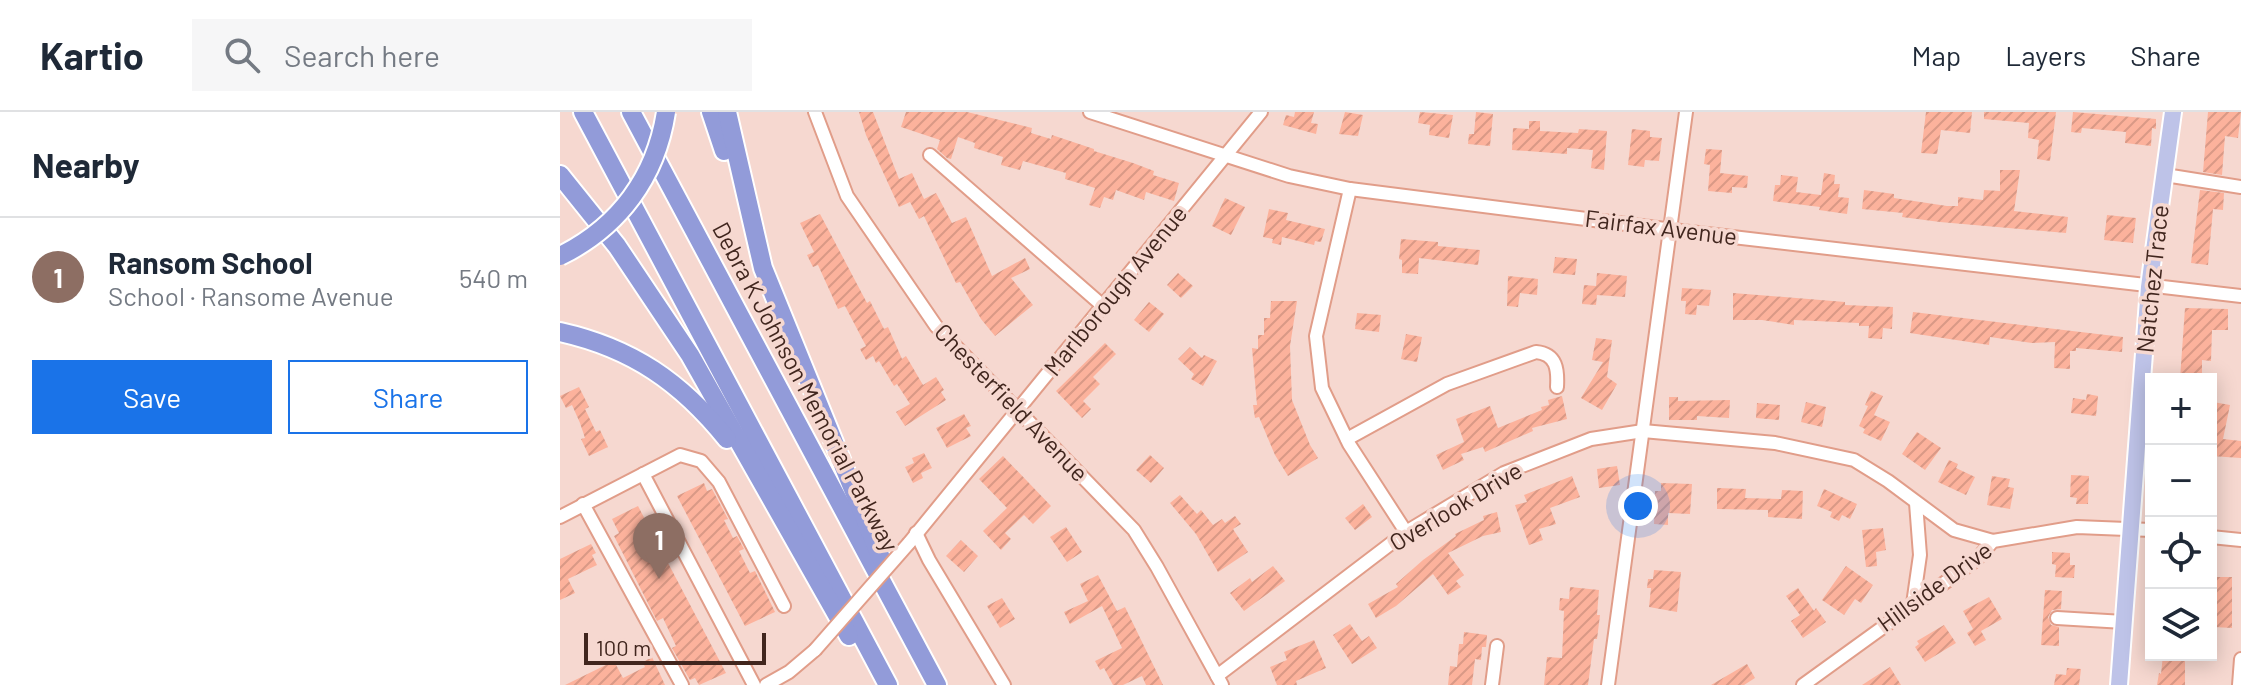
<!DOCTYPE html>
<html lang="en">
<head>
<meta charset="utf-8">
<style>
  :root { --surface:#fff; --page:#f6f6f7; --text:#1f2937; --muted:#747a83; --line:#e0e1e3; --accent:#1a73e8 }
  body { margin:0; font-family:Barlow,sans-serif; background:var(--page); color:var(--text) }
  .controls { position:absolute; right:24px; bottom:24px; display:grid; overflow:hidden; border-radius:0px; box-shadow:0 4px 20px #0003 }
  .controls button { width:72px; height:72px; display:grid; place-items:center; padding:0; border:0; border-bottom:2px solid var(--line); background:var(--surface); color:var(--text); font:40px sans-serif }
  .scale { position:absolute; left:24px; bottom:20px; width:182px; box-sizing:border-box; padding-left:8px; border:4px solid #41261e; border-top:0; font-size:22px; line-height:28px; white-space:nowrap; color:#41261e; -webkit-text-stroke:6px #f6d8d0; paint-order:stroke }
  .you { position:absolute; left:1078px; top:394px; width:28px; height:28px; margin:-20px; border:6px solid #fff; border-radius:50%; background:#1a73e8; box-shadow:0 0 0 12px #1a73e833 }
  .badge { display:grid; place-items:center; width:52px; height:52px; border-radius:50%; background:var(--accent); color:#fff; font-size:26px; font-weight:700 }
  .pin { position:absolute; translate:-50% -66px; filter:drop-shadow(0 2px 4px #0008) }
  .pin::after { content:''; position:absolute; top:42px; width:28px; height:24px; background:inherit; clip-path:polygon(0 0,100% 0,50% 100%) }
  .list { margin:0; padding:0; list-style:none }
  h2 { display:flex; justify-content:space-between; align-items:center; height:104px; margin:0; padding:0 32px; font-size:34px }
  h2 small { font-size:26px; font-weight:400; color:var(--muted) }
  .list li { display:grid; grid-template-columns:52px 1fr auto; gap:24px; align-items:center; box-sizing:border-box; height:120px; padding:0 32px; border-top:2px solid var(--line) }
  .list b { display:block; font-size:30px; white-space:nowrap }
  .list p { margin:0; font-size:26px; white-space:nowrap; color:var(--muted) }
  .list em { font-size:26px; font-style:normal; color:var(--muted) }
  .actions { display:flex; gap:16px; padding:24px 32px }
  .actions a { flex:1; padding:18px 0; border:2px solid var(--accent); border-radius:0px; text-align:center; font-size:28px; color:var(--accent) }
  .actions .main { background:var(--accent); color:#fff }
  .icon { flex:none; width:44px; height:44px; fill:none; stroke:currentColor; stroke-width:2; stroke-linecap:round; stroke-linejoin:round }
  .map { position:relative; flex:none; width:1681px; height:573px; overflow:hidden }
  header { display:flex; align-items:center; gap:48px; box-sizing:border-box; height:112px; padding:0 40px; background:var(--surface); border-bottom:2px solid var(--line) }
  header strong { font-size:38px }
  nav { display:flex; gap:44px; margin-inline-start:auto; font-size:28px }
  .search { width:560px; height:72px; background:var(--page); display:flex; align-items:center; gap:20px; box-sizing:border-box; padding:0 28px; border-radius:0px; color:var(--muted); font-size:30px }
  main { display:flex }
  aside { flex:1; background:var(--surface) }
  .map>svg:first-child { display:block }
</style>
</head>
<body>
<header>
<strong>Kartio</strong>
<div class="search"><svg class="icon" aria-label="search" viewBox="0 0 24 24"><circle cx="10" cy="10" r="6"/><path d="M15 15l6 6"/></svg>Search here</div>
<nav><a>Map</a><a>Layers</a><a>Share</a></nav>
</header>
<main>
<aside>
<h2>Nearby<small></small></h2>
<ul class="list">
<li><span class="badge" style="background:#8d6e63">1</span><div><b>Ransom School</b><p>School · Ransome Avenue</p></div><em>540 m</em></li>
</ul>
<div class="actions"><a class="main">Save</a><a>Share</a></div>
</aside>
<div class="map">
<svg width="1681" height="573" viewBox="0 0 1681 573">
  <defs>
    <pattern id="building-hatch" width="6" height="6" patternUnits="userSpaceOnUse" patternTransform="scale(2)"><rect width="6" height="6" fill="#fcb29c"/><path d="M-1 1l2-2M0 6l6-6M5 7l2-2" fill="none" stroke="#d99986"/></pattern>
  </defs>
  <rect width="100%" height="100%" fill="#f6d8d0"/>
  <g fill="url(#building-hatch)">
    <path d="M299 0H313L339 67 352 61 364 87 376 81 392 111 406 105 432 164 465 146 470 157 451 166 473 193 435 224 421 207 400 170 396 171 364 104 359 107 350 90 339 95 306 23Z"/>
    <path d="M346 0H407L472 16 471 21 491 27 492 23 534 37V39L573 51 594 59 593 63 619 71 614 89 586 80 584 88 556 78 553 88 544 85 540 96 529 93 535 76 505 67 506 61 463 49 460 58 441 53 443 45 414 36 415 31 398 25 391 47 387 46 377 37 380 28 341 15Z"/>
    <path d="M735 0H754L751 11 758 12 756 22 723 13 726 3 734 5Z"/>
    <path d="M785 0 803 3 798 24 779 22Z"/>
    <path d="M860 0 893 3 889 26 869 23 870 13 858 11Z"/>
    <path d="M916 0 933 2 930 34 908 32 909 22H914Z"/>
    <path d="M1366 0H1412L1410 21 1381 18 1377 42 1361 41Z"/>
    <path d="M1424 0H1496L1490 49 1477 47 1479 28 1468 26 1469 11 1424 7Z"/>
    <path d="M1513 0 1596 7V17L1592 16 1591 34 1565 31 1566 20 1522 16 1521 21 1511 20Z"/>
    <path d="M1648 0H1681L1678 26 1665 24 1662 63 1643 60Z"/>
    <path d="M969 9H980V19L1018 21 1019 17 1047 19 1044 58 1031 56 1033 38 1007 36V42L952 38 953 16 969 17Z"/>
    <path d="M1072 17 1090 19V25L1102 26 1099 49 1085 48 1084 55 1068 53Z"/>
    <path d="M1146 37 1162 38 1160 61 1188 64 1187 76 1172 75V81L1148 79 1150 53 1144 52Z"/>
    <path d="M1440 58H1460L1454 99 1508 105 1506 121 1380 110 1342 105 1343 101 1302 97 1304 78 1334 82V86L1387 94H1398V85L1423 88 1424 78 1440 79Z"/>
    <path d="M1264 61 1275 63 1274 72H1280L1278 85 1289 86 1287 102 1259 98 1260 95 1213 89 1215 73H1220L1221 63 1238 65 1236 80 1261 83Z"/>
    <path d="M1640 78 1664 81 1663 98 1653 97 1648 153 1631 151Z"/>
    <path d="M665 86 685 95 671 123 652 114Z"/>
    <path d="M709 97 728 101 726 108 765 117 761 130 755 129 754 133 722 125 721 133 712 131 713 127 703 125Z"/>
    <path d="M260 102 307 191 310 189 324 217 328 215 342 247 346 244 363 273 376 265 384 278 381 280 386 288 345 314 336 300 350 292 337 272 334 274 319 249 316 251 313 244 306 248 300 237 306 234 285 194 278 197 258 153 253 155 247 143 254 140 240 111Z"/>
    <path d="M1547 103 1576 106 1573 131 1544 128Z"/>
    <path d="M841 127 878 130V134L920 138 918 153 859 146 858 162 842 161V148L839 147Z"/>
    <path d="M995 145 1017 147 1015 163 993 161Z"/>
    <path d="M618 161 633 174 621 186 607 173Z"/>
    <path d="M1037 161 1067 164 1065 185 1037 183 1036 193 1022 192 1024 173 1036 174Z"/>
    <path d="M948 164 978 167 977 183 960 181 958 195 947 194Z"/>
    <path d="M1122 176 1151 178 1149 194 1137 193 1136 203 1125 202 1126 189H1121Z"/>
    <path d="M1173 181 1285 190V193L1333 195 1332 217 1323 216 1322 227 1308 226 1309 214H1299V211L1234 208V213L1202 208H1173Z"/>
    <path d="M711 189H737L730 234 732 288 750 333 758 346 728 364 715 343 699 305 695 306 693 293H697L692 236 698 237V223H704V206H710Z"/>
    <path d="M589 190 604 202 589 220 574 208Z"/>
    <path d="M1625 196 1668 197V218H1652L1651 249 1642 248V267H1620Z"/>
    <path d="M1353 200 1563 225 1562 240 1516 236V239H1510V257L1494 256 1495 230 1472 231 1430 225 1429 233 1350 221Z"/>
    <path d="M797 201 821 203 819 220 795 217Z"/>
    <path d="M846 222 862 225 857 250 841 247Z"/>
    <path d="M1036 226 1052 228 1047 265 1057 272 1042 298 1021 286 1043 250 1032 248Z"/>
    <path d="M545 231 556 242 533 265 540 272 523 289 531 297 522 306 496 279Z"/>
    <path d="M630 235 642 246 644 243 657 249 643 274 631 267 634 262 618 247Z"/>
    <path d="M19 275 29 295 25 297 36 320 40 318 48 335 29 344 21 327 25 326 20 311 12 293 6 296 0 284Z"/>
    <path d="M1311 279 1323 284 1314 303 1330 310 1321 329 1303 321 1305 317 1299 314 1308 294 1305 293Z"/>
    <path d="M1527 282 1538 284 1536 304 1511 301 1513 286 1526 288Z"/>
    <path d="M1002 284 1007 307 972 316 973 319 925 340 923 335 901 342 904 348 883 358 876 343 904 330 896 307 930 294 938 316 982 298 981 295 989 293 988 288Z"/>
    <path d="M1109 285H1118V289L1170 288 1169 306 1137 304V308H1109Z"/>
    <path d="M1246 290 1266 295 1262 315 1241 310Z"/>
    <path d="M1653 290 1670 293 1663 327 1681 329V346L1651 344Z"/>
    <path d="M1197 291 1220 293 1219 308 1196 306Z"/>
    <path d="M404 302 411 314 406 316 411 324 387 336 376 316Z"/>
    <path d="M1357 320 1381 336 1365 358 1342 342Z"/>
    <path d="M364 341 372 356 361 361 363 366 353 371 345 355 354 351 352 346Z"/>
    <path d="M590 343 604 356 591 371 576 358Z"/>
    <path d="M443 344 491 394 473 412 464 403 445 421 451 427 441 438 423 419 447 396 419 367Z"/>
    <path d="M1389 348 1398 352 1396 356 1415 365 1406 383 1378 370Z"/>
    <path d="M1057 354 1060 373 1039 376 1037 357Z"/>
    <path d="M1511 363 1529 364 1528 392H1516L1517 386 1510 385Z"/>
    <path d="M1012 364 1020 385 990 396 996 412 979 417 983 428 969 433 955 393 967 390 964 383Z"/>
    <path d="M1432 364 1450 367 1448 375 1454 376 1450 397 1427 393Z"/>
    <path d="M144 371 147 379 152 377 168 407 164 408 173 426 177 424 184 437 179 439 190 461 195 459 215 500 185 514 117 384Z"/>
    <path d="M1101 371 1132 372 1130 402 1108 401V413L1094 412 1095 379H1101Z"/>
    <path d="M1157 376 1186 377 1185 386 1221 387 1222 378 1243 379 1242 407 1208 405V398L1157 397Z"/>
    <path d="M1264 377 1297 392 1290 407 1282 403 1279 409 1270 405 1272 400 1257 394Z"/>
    <path d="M620 383 637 402 641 398 653 413 662 407 665 411 675 404 681 412 673 417 688 440 658 460 636 422 610 391Z"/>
    <path d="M803 392 812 405 795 418 785 406Z"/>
    <path d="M78 394 166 561 139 573 135 566 130 568 112 536 116 534 103 506 97 509 54 424 59 421 52 407Z"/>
    <path d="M937 400 941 420 923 424 888 441 904 463 896 469 901 475 888 483 873 462 836 494 816 506 808 492 838 475 836 472 863 448 896 424 895 422 924 408 923 404Z"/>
    <path d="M506 415 522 440 507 450 490 425Z"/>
    <path d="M1323 416 1326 438 1316 440 1317 454 1306 455 1302 418Z"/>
    <path d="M401 428 418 444 404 460 386 444Z"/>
    <path d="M31 432 36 441 32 443 37 453 8 467 15 481 0 488V447Z"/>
    <path d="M1492 440 1510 441V453H1515L1514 466 1495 465 1496 453 1492 452Z"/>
    <path d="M713 454 725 469 684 499 670 481 690 466 692 470Z"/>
    <path d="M1286 454 1313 473 1301 491 1295 487 1284 503 1262 488Z"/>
    <path d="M1094 458 1121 460 1117 500 1089 495 1091 476H1087L1088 467H1093Z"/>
    <path d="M538 463 557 499 565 495 603 573H586L582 564 563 573H553L544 556 540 558 535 549 562 536 542 494 510 512 504 500 528 489 520 472Z"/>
    <path d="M1651 465H1672V516L1653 515 1655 487H1651Z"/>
    <path d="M1010 475 1039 478 1037 503H1040L1037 527H1034L1028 573H984L987 545 1002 546 1004 499 999 498 1000 486 1009 487Z"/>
    <path d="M1238 476 1254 499 1256 496 1266 510 1243 526 1231 509 1240 503 1226 484Z"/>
    <path d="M1485 478 1502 479 1501 497 1492 498 1488 505 1491 513 1499 515V534L1481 533Z"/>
    <path d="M1429 485 1442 507 1421 519 1426 528 1415 534 1407 521 1413 517 1403 499Z"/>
    <path d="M442 486 455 507 440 516 427 494Z"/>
    <path d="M790 512 802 529 809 524 817 536 792 552 773 523Z"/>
    <path d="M1384 513 1396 531 1365 550 1355 535 1359 532 1357 529Z"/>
    <path d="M904 520 927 523 926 535H922L921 548 915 547 912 573H888L890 554 897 555 899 532H903Z"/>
    <path d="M754 528 766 556 736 569 737 573H717L710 555 727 548 724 540Z"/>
    <path d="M1603 543H1625V573H1597L1599 561 1601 562Z"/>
    <path d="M92 545 105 573H5L54 549 63 566 85 555 83 550Z"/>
    <path d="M1187 552 1195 566 1184 573H1151Z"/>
    <path d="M1330 555 1341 573H1302Z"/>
    <path d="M1507 556 1521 557 1519 573H1494L1496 562 1506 563Z"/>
  </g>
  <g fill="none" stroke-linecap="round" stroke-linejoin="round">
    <g stroke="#e19d89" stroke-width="16">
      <g id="minor">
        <path d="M255 0 287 84 376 214 574 418 597 455 662 573"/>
        <path d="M530 0 729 64 790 77 1121 119 1681 184"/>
        <path d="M370 43 543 194"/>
        <path d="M1605 63 1681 75"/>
        <path d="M790 77 756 224 762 276 789 332 846 420"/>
        <path d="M787 327 887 272 976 240C997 242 998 258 997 275"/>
        <path d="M83 362 194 573"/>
        <path d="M23 392 122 573"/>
        <path d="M0 405 120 343 141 349 159 370 224 494"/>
        <path d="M356 421 369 448 444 573"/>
        <path d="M1651 425 1681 428"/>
        <path d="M349 431 701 0"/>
        <path d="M1353 492 1360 443 1356 391"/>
        <path d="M1497 506 1564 510"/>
        <path d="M657 564 846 420 944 361 1031 327 1083 319 1215 331 1294 348 1328 369 1394 418 1433 429"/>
        <path d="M206 573 229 560 255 538"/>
        <path d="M932 573 937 534"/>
        <path d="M1048 573 1126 0"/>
        <path d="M1243 573 1416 448 1433 429 1517 415 1591 418"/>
        <path d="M1679 573 1681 547"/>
      </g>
    </g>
    <g stroke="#fff" stroke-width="20">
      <path id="major" d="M1559 573 1589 175 1613 0"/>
    </g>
    <g stroke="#fff" stroke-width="22">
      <g id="highway">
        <path d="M23 0 328 573"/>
        <path d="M71 0 377 573"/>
        <path d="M151 0 164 39"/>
        <path d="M167 0 203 156 321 446"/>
        <path d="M0 63 57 134 130 243 289 524"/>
        <path d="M0 220C72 236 121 270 167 327"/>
      </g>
    </g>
    <use href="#minor" stroke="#fff" stroke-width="12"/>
    <use href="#major" stroke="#bec3e8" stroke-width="16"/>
    <use href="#highway" stroke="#929bd9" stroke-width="18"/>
    <g stroke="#e19d89" stroke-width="16" stroke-linecap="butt">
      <path id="minor-bridge" d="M255 538 349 431"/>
    </g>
    <g stroke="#fff" stroke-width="22" stroke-linecap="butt">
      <path id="highway-bridge" d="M0 144C59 115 96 65 106 0"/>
    </g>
    <use href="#minor-bridge" stroke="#fff" stroke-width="12"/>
    <use href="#highway-bridge" stroke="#929bd9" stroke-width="18"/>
  </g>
  <g text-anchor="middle" stroke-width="7" stroke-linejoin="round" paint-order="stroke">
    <g font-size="24" fill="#41261e" stroke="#f6d8d0">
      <text transform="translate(1101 116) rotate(7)" y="8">Fairfax Avenue</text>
      <text transform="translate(1593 167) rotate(-84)" y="8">Natchez Trace</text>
      <text transform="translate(556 179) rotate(-51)" y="8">Marlborough Avenue</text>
      <text transform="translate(245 275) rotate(62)" y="8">Debra K Johnson Memorial Parkway</text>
      <text transform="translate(451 291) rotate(46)" y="8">Chesterfield Avenue</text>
      <text transform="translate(896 395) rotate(-31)" y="8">Overlook Drive</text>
      <text transform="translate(1375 475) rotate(-36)" y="8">Hillside Drive</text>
    </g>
  </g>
</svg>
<div class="controls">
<button>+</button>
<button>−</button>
<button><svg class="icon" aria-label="locate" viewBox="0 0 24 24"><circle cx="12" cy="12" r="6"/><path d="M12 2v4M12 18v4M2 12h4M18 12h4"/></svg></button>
<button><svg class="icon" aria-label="layers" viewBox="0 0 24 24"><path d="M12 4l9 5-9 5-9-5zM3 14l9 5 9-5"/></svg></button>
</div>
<div class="scale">100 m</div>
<div class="you"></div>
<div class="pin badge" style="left:99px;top:467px;background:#8d6e63">1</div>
</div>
</main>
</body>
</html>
